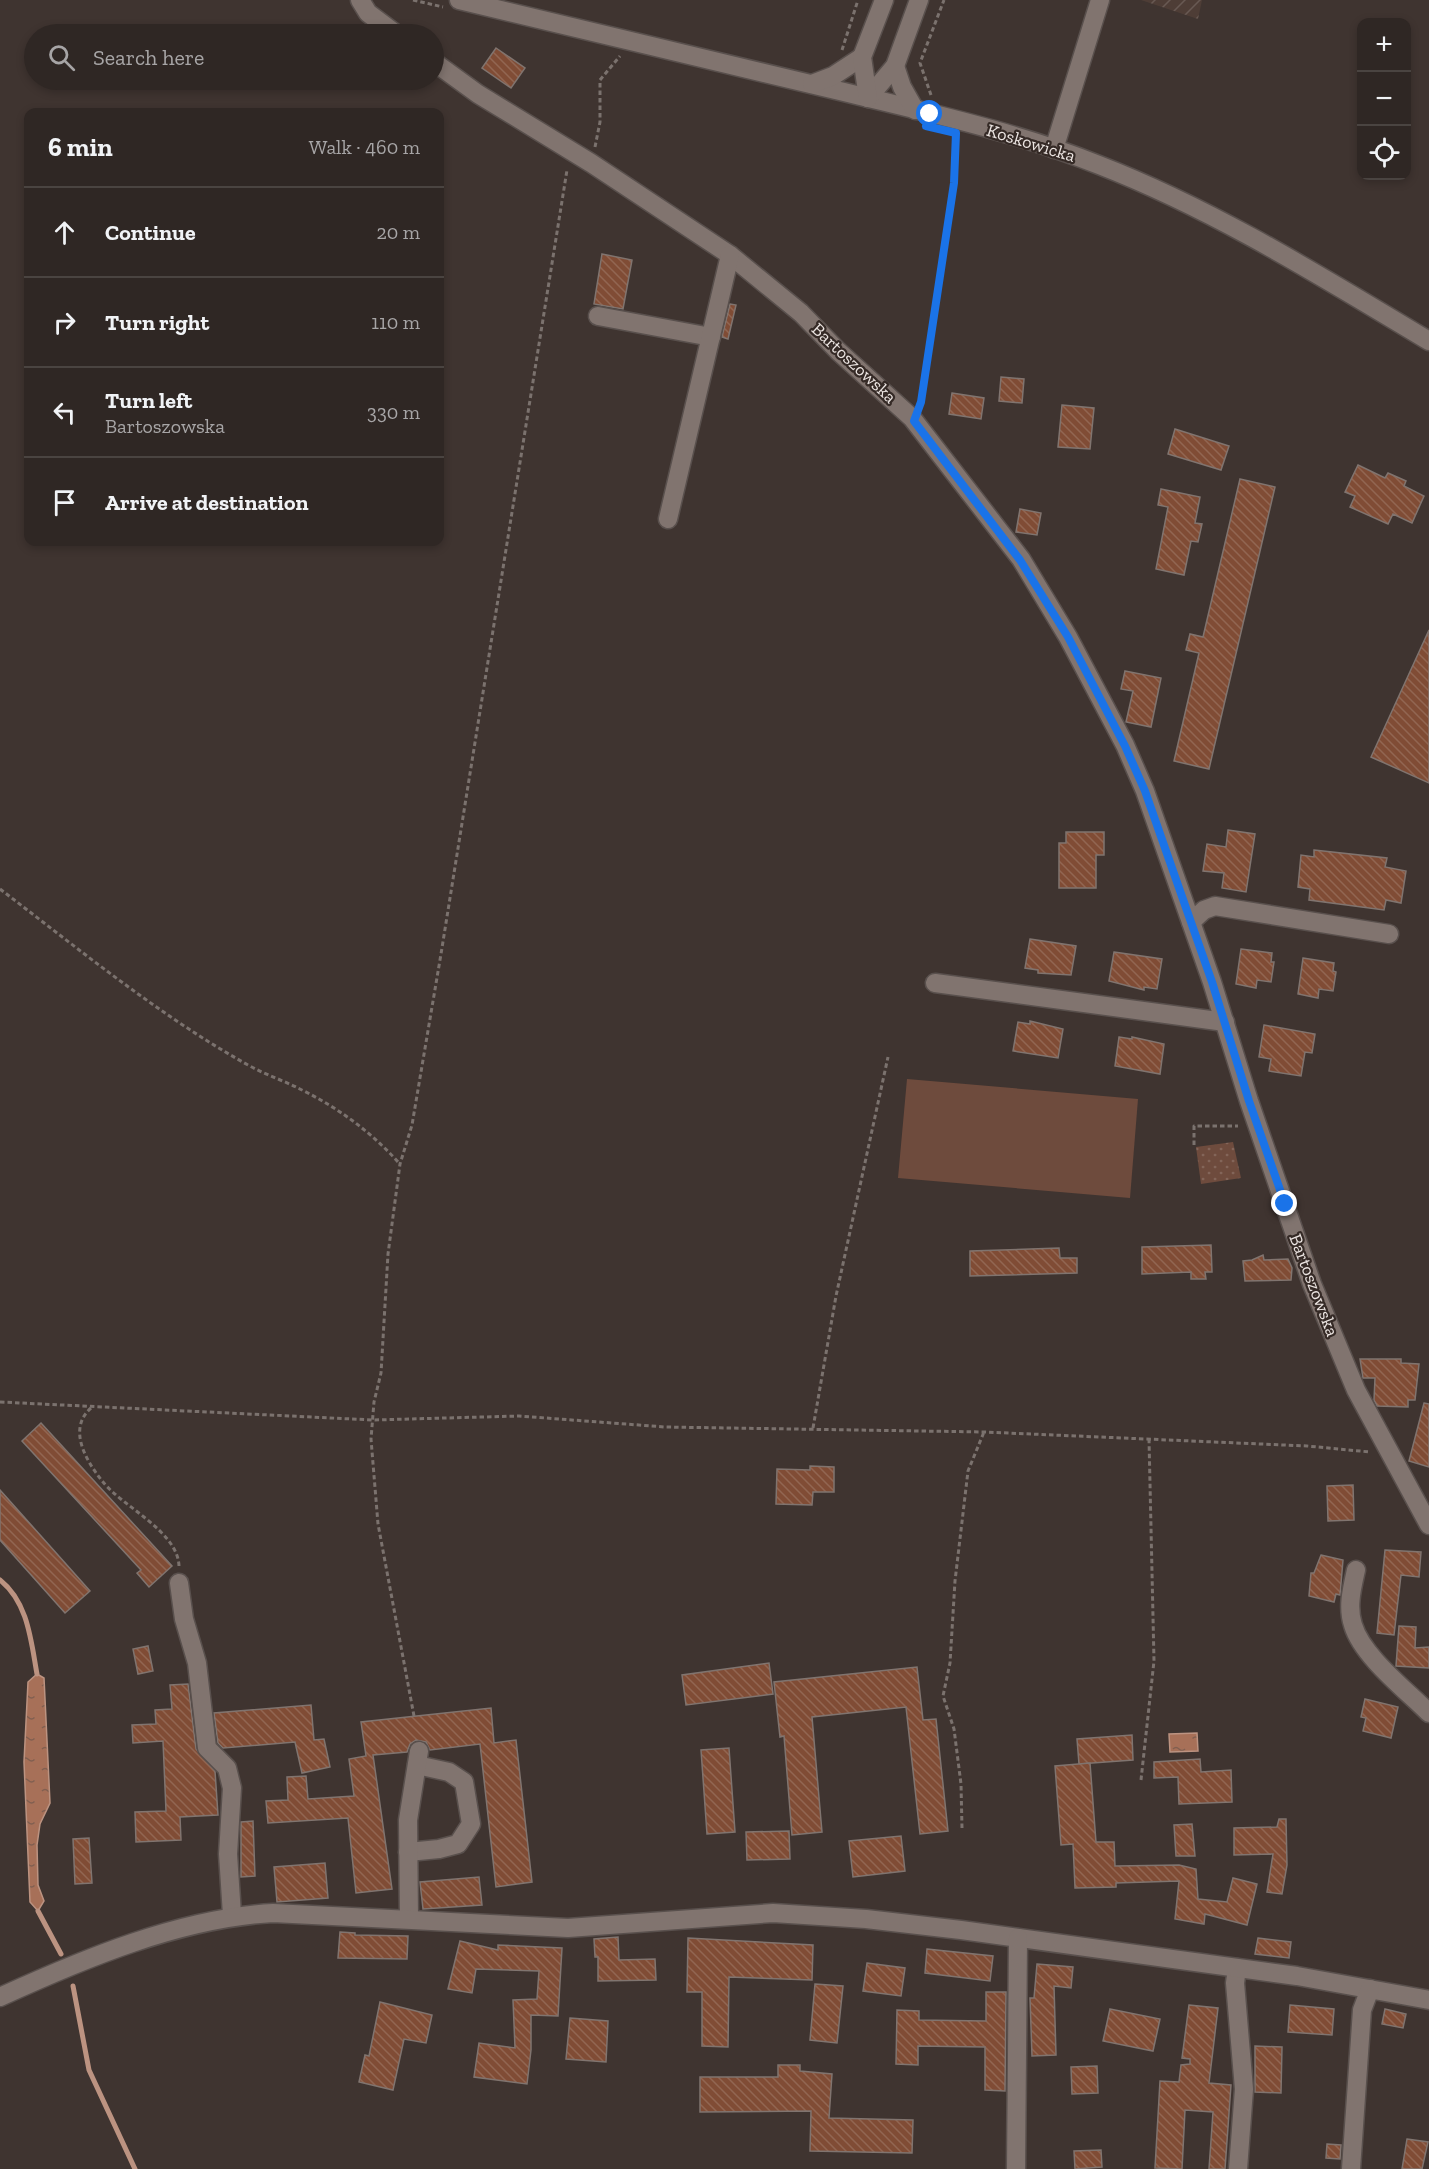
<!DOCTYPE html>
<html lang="en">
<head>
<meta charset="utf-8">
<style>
  :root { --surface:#2f2724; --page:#3b3331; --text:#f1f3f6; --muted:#a7a5a6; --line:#4a4441 }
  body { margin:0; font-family:"Zilla Slab",serif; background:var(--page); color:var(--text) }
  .controls { position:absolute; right:18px; top:18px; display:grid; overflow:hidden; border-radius:12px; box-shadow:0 3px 9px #0003 }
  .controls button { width:54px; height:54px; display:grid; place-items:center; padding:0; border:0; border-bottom:2px solid var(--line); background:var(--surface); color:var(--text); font:30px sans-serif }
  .stop { position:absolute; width:18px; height:18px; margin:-14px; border:4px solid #1a73e8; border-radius:50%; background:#fff }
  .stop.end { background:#1a73e8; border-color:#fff; box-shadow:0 2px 6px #0008 }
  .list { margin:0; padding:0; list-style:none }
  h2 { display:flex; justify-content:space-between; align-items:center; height:78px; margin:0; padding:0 24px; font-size:26px }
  h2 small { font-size:20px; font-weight:400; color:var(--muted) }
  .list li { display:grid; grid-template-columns:39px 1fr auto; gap:18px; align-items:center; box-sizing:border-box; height:90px; padding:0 24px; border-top:2px solid var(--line) }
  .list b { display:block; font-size:22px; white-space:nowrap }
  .list p { margin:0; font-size:20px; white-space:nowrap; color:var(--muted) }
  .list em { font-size:20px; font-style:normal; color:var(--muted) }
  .icon { flex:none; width:33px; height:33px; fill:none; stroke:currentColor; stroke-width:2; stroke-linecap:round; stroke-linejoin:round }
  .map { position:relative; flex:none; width:1429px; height:2169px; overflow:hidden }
  .search { position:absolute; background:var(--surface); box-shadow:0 3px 9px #0003; left:24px; top:24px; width:420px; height:66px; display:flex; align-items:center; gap:15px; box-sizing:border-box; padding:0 21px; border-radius:33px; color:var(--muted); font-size:22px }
  .panel { position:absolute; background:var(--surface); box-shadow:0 3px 9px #0003; left:24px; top:108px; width:420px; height:438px; border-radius:12px }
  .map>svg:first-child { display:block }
</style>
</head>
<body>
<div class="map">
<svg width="1429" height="2169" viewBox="0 0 1429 2169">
  <defs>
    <pattern id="industrial-furrows" width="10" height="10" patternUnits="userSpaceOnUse" patternTransform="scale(1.5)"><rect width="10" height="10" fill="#4e3d36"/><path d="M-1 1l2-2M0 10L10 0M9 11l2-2" fill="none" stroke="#685953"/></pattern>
    <pattern id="grass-dots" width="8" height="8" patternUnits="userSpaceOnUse" patternTransform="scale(1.5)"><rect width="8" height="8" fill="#6e4b3d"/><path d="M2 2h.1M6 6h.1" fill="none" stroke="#836559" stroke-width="1.8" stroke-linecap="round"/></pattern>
    <pattern id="water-ripples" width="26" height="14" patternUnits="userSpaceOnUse" patternTransform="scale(1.5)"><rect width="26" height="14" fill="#a77058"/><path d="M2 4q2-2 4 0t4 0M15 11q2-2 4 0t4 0" fill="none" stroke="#815f50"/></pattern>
    <pattern id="building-back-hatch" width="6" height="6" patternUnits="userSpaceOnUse" patternTransform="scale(1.5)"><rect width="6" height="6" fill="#804c35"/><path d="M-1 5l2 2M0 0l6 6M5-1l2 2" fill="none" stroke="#926652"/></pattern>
  </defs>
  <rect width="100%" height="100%" fill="#3f3430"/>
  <path fill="url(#industrial-furrows)" d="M1141 0H1202L1198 19Z"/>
  <path fill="url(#grass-dots)" d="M1233 1142 1241 1178 1201 1184 1196 1147Z"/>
  <path fill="#6e4b3d" d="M907 1079 1138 1099 1130 1198 898 1178Z"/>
  <g fill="url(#water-ripples)" stroke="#bc9381" stroke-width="1.5">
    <path d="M37 1674 44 1678 50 1803 40 1824 37 1845 38 1885 44 1901 38 1911 30 1902 24 1762 28 1682Z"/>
    <path d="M1197 1733 1198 1751 1170 1752 1169 1734Z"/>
  </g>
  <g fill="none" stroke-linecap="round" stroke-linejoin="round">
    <g stroke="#bc9381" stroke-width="5">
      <path d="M0 1580C28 1602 31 1641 37 1674"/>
      <path d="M38 1911 61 1954"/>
      <path d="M73 1986 89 2070 135 2169"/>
    </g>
  </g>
  <g fill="url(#building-back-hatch)" stroke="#80746f" stroke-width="1.5">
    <path d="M496 48 525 68 511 88 482 68Z"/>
    <path d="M602 254 632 260 623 309 594 304Z"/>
    <path d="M730 304 736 305 728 339 722 337Z"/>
    <path d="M1001 377 1024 379 1022 403 999 401Z"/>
    <path d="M952 393 984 398 981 419 949 414Z"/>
    <path d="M1062 405 1094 408 1090 449 1058 447Z"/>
    <path d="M1175 429 1229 446 1221 470 1168 454Z"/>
    <path d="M1358 465 1385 478 1388 473 1406 481 1404 486 1424 496 1412 523 1393 514 1388 524 1350 507 1355 496 1345 492Z"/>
    <path d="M1240 479 1275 487 1209 769 1174 761 1199 653 1186 650 1190 634 1203 637Z"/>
    <path d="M1161 489 1200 497 1195 523 1202 524 1198 542 1191 541 1184 575 1156 569 1168 507 1158 505Z"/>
    <path d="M1020 509 1041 513 1037 535 1016 532Z"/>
    <path d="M1429 630V783L1371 757Z"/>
    <path d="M1125 671 1161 678 1151 727 1126 722 1133 691 1121 689Z"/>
    <path d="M1228 830 1255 834 1246 892 1222 888 1224 873 1203 871 1207 844 1226 847Z"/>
    <path d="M1066 832H1104V855H1096V888H1059V843H1066Z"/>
    <path d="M1314 850 1387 858 1385 867 1406 871 1401 903 1386 900 1384 910 1309 900 1310 889 1298 887 1301 855 1314 857Z"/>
    <path d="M1030 939 1076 946 1071 975 1038 973V970L1025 968Z"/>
    <path d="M1241 949 1272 953 1271 962H1274L1271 982 1257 980 1256 988 1236 984Z"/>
    <path d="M1114 952 1162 959 1157 989 1144 987V990L1109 981Z"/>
    <path d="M1303 958 1334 963 1333 971 1336 972 1333 991 1319 989 1318 998 1298 994Z"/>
    <path d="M1030 1021 1063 1029 1058 1058 1013 1051 1018 1022 1030 1024Z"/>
    <path d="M1264 1025 1315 1034 1312 1053 1305 1052 1301 1076 1269 1071 1271 1059 1259 1057Z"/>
    <path d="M1119 1037 1132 1039V1037L1164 1044 1160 1074 1115 1066Z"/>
    <path d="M1211 1245 1212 1272H1205L1206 1279H1191V1272L1142 1274V1247Z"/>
    <path d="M1059 1248 1060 1258H1077V1273L970 1276V1251Z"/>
    <path d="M1263 1255 1264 1260 1288 1259 1292 1268 1291 1280 1245 1281 1243 1261 1252 1260Z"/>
    <path d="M1360 1359H1401V1363L1419 1364 1415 1400H1408V1407L1377 1406 1374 1400 1375 1378H1363Z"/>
    <path d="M1424 1403 1429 1404V1467L1409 1461Z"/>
    <path d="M41 1423 172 1566 149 1587 137 1573 141 1570 22 1441Z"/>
    <path d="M810 1466 834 1467V1492H813L812 1505 776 1504 777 1469 810 1470Z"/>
    <path d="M1353 1485 1354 1520 1328 1521 1327 1486Z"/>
    <path d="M0 1490 90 1591 65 1613 0 1540Z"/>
    <path d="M1385 1550 1421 1552 1419 1577 1401 1575 1394 1635 1377 1633Z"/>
    <path d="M1321 1555 1343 1560 1340 1595 1336 1594 1334 1602 1309 1596 1311 1573H1314Z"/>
    <path d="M1399 1626 1416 1627 1415 1648 1429 1647V1668L1396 1666Z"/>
    <path d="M148 1646 153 1671 138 1674 133 1649Z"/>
    <path d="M769 1663 773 1694 686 1705 682 1675Z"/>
    <path d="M917 1667 923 1720 936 1719 948 1831 920 1834 906 1707 812 1717 822 1832 792 1835 784 1736 780 1737 774 1682Z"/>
    <path d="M188 1684 196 1749 215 1771 218 1815 180 1817 181 1840 136 1842 135 1812 166 1811 163 1741 133 1743 132 1725 156 1724 155 1710 172 1709 170 1685Z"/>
    <path d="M1365 1699 1398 1707 1391 1738 1363 1731 1366 1718 1361 1717Z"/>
    <path d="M311 1705 314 1740 324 1739 330 1767 302 1773 295 1742 223 1748 218 1743 214 1713Z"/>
    <path d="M491 1708 494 1743 516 1740 532 1882 496 1887 480 1744 430 1750 426 1742 416 1740 410 1744 407 1752 373 1755 392 1889 356 1893 348 1818 268 1823 266 1801 288 1800 287 1777 306 1776 308 1799 354 1796 349 1759 366 1756 361 1722Z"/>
    <path d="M1132 1735 1133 1760 1079 1764 1077 1739Z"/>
    <path d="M729 1748 735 1832 707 1834 701 1750Z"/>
    <path d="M1200 1759 1201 1772 1231 1770 1232 1802 1179 1804 1178 1777 1154 1778V1762Z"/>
    <path d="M1090 1763 1096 1842H1114L1115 1866 1179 1865 1196 1869 1198 1899 1227 1902 1233 1878 1257 1884 1247 1925 1205 1914 1204 1924 1175 1919 1179 1881 1116 1883V1887L1075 1888 1073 1844 1061 1845 1055 1766Z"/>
    <path d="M1279 1819H1286L1287 1865 1282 1894 1267 1892 1273 1854 1234 1855V1828L1277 1827Z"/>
    <path d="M253 1821 255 1876 241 1877V1822Z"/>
    <path d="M1192 1824 1195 1856H1176L1174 1825Z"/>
    <path d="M789 1831 790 1859 747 1860 746 1832Z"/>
    <path d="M901 1836 905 1871 853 1877 849 1841Z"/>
    <path d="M89 1838 92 1883 75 1884 73 1839Z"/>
    <path d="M325 1863 328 1898 277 1902 274 1867Z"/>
    <path d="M479 1877 482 1905 423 1909 420 1882Z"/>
    <path d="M340 1932 355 1933V1935L408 1936 407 1959 338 1958Z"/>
    <path d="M618 1937 619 1960 655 1959 656 1980 598 1981V1957H595L594 1939Z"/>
    <path d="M688 1938 813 1945 812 1980 729 1977 728 2047 702 2046V1992H687Z"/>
    <path d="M1258 1938 1291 1942 1289 1958 1255 1954Z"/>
    <path d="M460 1941 498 1950V1945L562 1948 558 2016 531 2015V2050L527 2084 474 2077 479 2043 515 2048 513 2000 537 1999 539 1971 476 1969 472 1993 448 1989Z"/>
    <path d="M927 1949 993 1956 990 1981 925 1973Z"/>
    <path d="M867 1963 905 1968 901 1996 863 1991Z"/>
    <path d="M1037 1964 1073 1967 1071 1988 1054 1986 1056 2055 1032 2056 1030 1998H1034Z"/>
    <path d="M815 1984 843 1986 837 2043 810 2040Z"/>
    <path d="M986 1992H1006L1005 2091 985 2090V2047L918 2046V2065L896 2064 897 2010 919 2011V2020L986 2021Z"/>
    <path d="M380 2002 432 2015 426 2043 404 2039 393 2090 359 2082 365 2055 369 2056Z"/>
    <path d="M1189 2005 1218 2008 1209 2083 1231 2085 1225 2169H1209L1213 2112 1185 2110 1182 2169 1155 2168 1160 2081 1179 2082 1181 2065 1190 2064V2059L1182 2058Z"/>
    <path d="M1290 2005 1334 2009 1332 2035 1288 2032Z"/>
    <path d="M1110 2009 1160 2019 1153 2051 1103 2041Z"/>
    <path d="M1385 2009 1406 2014 1403 2028 1382 2024Z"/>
    <path d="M570 2018 608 2021 606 2062 566 2059Z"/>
    <path d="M1255 2046 1282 2047 1281 2093 1255 2092Z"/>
    <path d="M778 2065H800V2071L832 2074 829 2118 913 2120 912 2153 810 2151 811 2111 700 2112V2077H778Z"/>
    <path d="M1097 2066 1098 2093 1072 2094 1071 2067Z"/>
    <path d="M1407 2139 1428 2142 1422 2169H1402Z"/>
    <path d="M1327 2144 1341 2145 1340 2159 1326 2158Z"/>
    <path d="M1101 2150 1102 2167 1075 2169 1074 2151Z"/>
  </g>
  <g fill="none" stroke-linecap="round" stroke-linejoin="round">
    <g stroke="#59504d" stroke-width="21">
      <g id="minor">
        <path d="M360 0 368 13 396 34"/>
        <path d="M459 0C587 31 716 61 844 92 929 113 1017 132 1099 165 1215 210 1322 277 1429 341"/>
        <path d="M434 62 478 94 591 163 730 255 801 313 838 351 912 418 1021 559 1068 637 1125 745 1145 791 1212 982 1249 1101 1312 1284 1356 1390 1429 1525"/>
        <path d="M895 66 902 87 915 110"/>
        <path d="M812 84 833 76 862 57"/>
        <path d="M868 98 895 66 919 0"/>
        <path d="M868 98 862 57 884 0"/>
        <path d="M1054 149 1100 0"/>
        <path d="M598 316 711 337"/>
        <path d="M668 519 730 255"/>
        <path d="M1191 922 1204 910 1215 906 1389 934"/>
        <path d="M935 983 1225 1022"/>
        <path d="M1356 1570C1352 1588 1347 1607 1353 1625 1362 1656 1406 1690 1429 1713"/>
        <path d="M179 1583 184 1619 197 1663 207 1748 227 1768 232 1788 228 1854 232 1915"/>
        <path d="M408 1852 439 1849 458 1844 471 1824 464 1782 449 1772 417 1765"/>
        <path d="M409 1919 408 1820 419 1751"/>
        <path d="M1237 1968 1235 1983 1244 2089 1238 2169"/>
        <path d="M0 1997C83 1959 181 1918 273 1913L568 1928 773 1913 866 1919 961 1930 1297 1976 1429 2000"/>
        <path d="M1016 2169 1018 1938"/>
        <path d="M1351 2169 1362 2010 1370 1989"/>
      </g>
    </g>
    <g stroke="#7b726e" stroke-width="3" stroke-dasharray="4.5 3" stroke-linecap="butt">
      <path d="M413 0 443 7"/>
      <path d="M842 50 858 0"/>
      <path d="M931 95 920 63 944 0"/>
      <path d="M595 147 600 122V80L620 56"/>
      <path d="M921 402 954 183 955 138"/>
      <path d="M0 889C80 950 160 1016 248 1065 266 1075 285 1081 302 1090 340 1109 371 1132 399 1163"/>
      <path d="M1194 1145V1126H1238"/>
      <path d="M0 1402 373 1420 519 1416 665 1427 984 1432 1307 1446 1370 1452"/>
      <path d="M91 1408C67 1429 86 1461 103 1482 123 1507 179 1532 179 1567"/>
      <path d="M813 1428 836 1296 888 1057"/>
      <path d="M414 1716 378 1524 371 1439 374 1402 381 1373 388 1254 400 1164 412 1125 441 954 567 170"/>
      <path d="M1141 1780 1154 1661 1149 1439"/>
      <path d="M962 1828 961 1784 954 1729 943 1696 950 1663 955 1581 968 1471 984 1432"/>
    </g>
    <use href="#minor" stroke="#81746f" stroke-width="18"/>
  </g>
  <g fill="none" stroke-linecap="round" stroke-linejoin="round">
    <path stroke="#1a73e8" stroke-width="8" d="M930 114 926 126 956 133 954 183 921 402 914 421 1020 560 1068 637 1125 746 1145 791 1212 982 1249 1101 1285 1204"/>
  </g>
  <g text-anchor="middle" stroke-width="4.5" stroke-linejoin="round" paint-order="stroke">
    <g font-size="18" fill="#ece5e2" stroke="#352a26">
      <text transform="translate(1031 143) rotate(17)" y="6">Koskowicka</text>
      <text transform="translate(854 363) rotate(43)" y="6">Bartoszowska</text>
      <text transform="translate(1314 1285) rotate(69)" y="6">Bartoszowska</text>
    </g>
  </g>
</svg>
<div class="controls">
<button>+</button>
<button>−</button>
<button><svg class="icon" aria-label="locate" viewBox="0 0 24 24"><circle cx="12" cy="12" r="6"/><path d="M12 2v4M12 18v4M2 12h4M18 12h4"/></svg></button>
</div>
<div class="stop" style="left:930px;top:114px"></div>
<div class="stop end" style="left:1285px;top:1204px"></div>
<div class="search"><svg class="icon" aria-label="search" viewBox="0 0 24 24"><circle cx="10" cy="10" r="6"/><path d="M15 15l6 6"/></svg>Search here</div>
<section class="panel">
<h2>6 min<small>Walk · 460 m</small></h2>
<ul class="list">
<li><svg class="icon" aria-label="ahead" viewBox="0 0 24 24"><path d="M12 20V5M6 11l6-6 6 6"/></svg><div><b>Continue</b></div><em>20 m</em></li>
<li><svg class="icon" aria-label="right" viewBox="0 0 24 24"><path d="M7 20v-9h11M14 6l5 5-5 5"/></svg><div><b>Turn right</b></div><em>110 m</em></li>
<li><svg class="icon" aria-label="left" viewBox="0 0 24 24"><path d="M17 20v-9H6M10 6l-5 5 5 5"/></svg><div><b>Turn left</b><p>Bartoszowska</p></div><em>330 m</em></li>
<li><svg class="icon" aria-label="arrive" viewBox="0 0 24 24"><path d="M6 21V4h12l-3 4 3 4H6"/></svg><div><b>Arrive at destination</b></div></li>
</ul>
</section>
</div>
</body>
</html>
